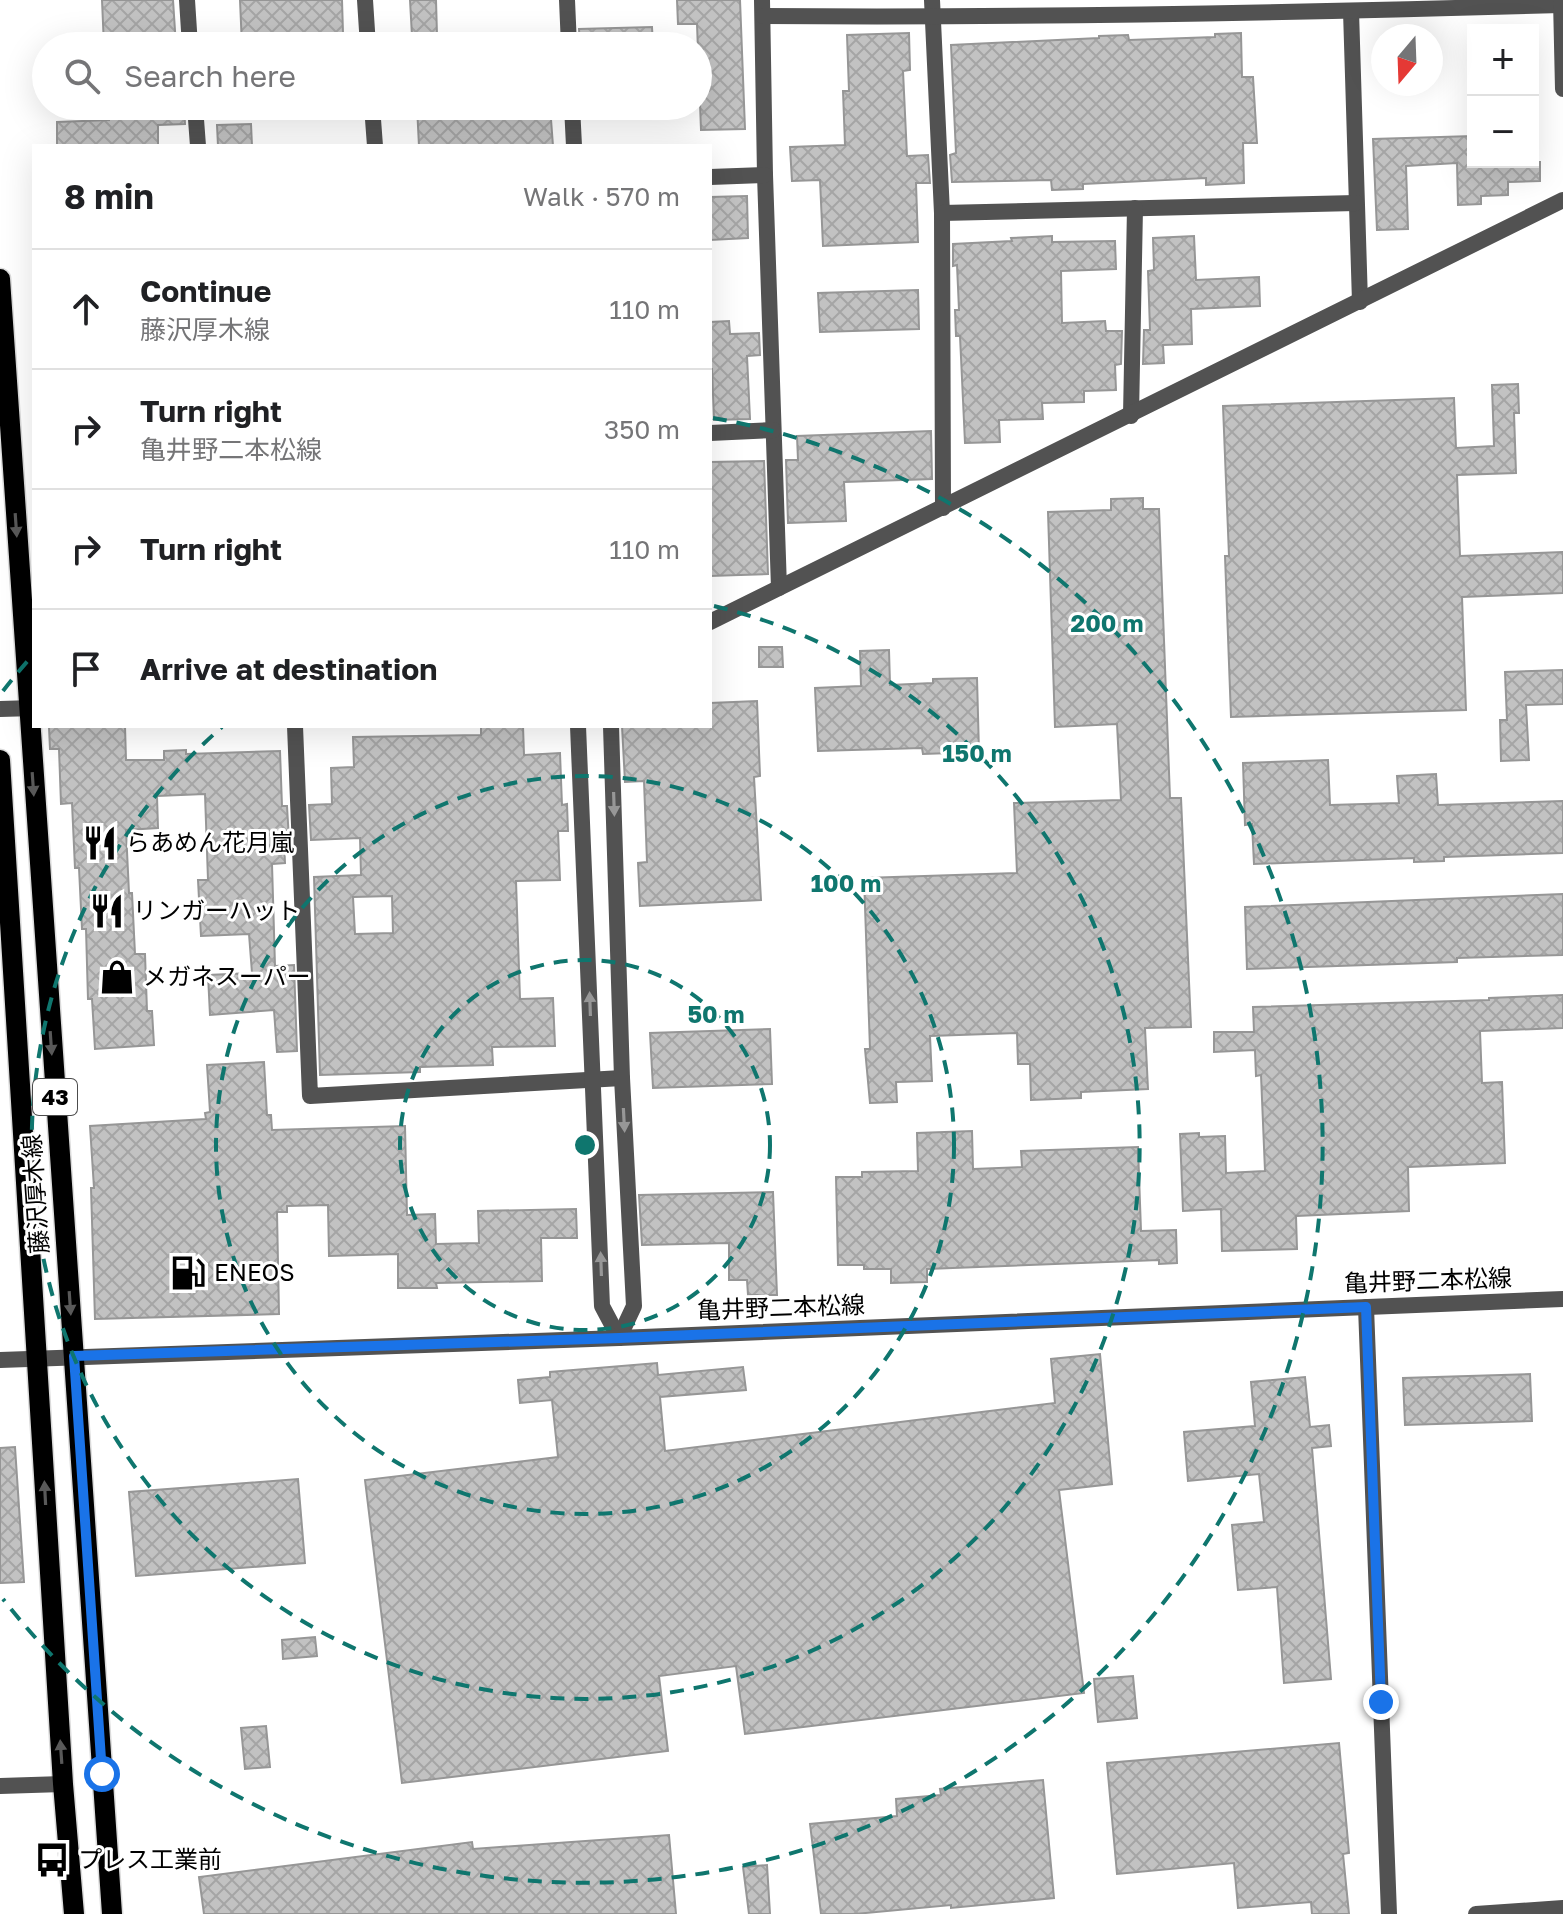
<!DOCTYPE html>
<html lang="en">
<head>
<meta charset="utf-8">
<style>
  :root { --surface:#fff; --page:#f2f2f2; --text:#202124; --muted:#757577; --line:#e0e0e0 }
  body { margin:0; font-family:"Golos Text","Noto Sans JP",sans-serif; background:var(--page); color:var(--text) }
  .controls { position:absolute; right:24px; top:24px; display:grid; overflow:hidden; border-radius:0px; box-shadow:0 8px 32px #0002 }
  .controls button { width:72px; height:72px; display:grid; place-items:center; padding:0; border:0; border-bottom:2px solid var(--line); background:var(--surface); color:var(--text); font:40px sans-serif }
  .compass { position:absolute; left:1371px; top:24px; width:72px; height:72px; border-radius:50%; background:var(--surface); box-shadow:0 8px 32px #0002; rotate:199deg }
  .stop { position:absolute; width:24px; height:24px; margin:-18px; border:6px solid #1a73e8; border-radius:50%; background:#fff }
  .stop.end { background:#1a73e8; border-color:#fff; box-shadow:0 2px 8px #0008 }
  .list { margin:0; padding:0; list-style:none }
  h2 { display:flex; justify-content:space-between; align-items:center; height:104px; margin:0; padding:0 32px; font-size:34px }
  h2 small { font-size:26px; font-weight:400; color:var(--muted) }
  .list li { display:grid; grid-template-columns:52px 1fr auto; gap:24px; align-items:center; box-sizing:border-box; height:120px; padding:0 32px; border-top:2px solid var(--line) }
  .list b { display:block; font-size:30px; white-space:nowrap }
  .list p { margin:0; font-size:26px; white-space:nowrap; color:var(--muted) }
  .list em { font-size:26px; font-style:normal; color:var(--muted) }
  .icon { flex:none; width:44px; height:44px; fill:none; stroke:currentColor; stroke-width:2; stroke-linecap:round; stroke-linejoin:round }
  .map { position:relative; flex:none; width:1563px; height:1914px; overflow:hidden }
  .search { position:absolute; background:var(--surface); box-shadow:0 8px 32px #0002; left:32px; top:32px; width:680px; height:88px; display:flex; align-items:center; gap:20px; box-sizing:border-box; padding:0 28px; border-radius:44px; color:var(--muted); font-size:30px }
  .panel { position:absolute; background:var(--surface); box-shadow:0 8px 32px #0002; left:32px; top:144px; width:680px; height:584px; border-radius:0px }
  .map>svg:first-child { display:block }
</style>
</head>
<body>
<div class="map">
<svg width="1563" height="1914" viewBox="0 0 1563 1914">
  <defs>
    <pattern id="building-cross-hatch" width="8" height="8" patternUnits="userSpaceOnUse" patternTransform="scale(2)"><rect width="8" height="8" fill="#c2c2c2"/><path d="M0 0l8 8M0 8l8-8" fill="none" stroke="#a5a5a5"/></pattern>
  </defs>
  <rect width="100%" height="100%" fill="#fff"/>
  <g fill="url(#building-cross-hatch)" stroke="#969696" stroke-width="2" fill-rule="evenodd">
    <path d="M102 0H173L176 46H104Z"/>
    <path d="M240 0H342L343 33 299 35 300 46H242Z"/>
    <path d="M410 0H436L437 35 412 36Z"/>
    <path d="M677 0H740L745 129 701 130 697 24H678Z"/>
    <path d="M652 27 653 46H580L579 29Z"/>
    <path d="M909 33 910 70 903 71 907 156 928 155 930 183H916L918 242 823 246 820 180 792 181 790 147 845 145 843 91H849L847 35Z"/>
    <path d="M1241 33 1242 77H1253L1257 143H1243L1244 183 1206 185V178L1083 184V189L1052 190 1051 180 952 182 950 155 956 153 951 45 1099 38V36L1128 35 1129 40 1215 37V34Z"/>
    <path d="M109 106H184L185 124 158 125V146H57V122L109 120Z"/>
    <path d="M417 106H550L553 146H419Z"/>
    <path d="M251 124 252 146H218L217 125Z"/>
    <path d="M1473 136V162H1540V181L1508 182V195L1481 196V204L1458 205 1457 163 1406 166 1408 229 1377 230 1373 139Z"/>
    <path d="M747 196 748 238 710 240V197Z"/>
    <path d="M1052 236V242L1115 241 1116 269 1061 271 1062 323 1105 321 1106 331H1122L1121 364 1115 365 1116 390 1084 391V402L1042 403 1043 419 999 420 1000 442 965 443 960 336H956L955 310H959L957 265 953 266V244L1012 241 1011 238Z"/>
    <path d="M1194 236 1196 280 1259 277 1260 306 1191 309 1192 344 1163 345 1164 363 1143 364 1144 330H1150L1148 271 1154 270 1153 238Z"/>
    <path d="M918 290 919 329 820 332 818 293Z"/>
    <path d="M729 321 730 334 759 333 760 355 747 356 750 419 714 420 712 369H710V322Z"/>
    <path d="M1518 384 1519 413H1514L1516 473 1457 475 1460 556 1563 552V593L1462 597 1466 710 1231 717 1225 556H1229L1223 406 1454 398 1456 448 1494 446 1492 385Z"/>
    <path d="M931 431 932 479 844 482 846 521 788 523 786 460H798L797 436Z"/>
    <path d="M764 461 768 574 710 576V462Z"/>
    <path d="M1143 498V509H1159L1170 798H1181L1191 1027 1145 1028 1148 1089 1081 1092V1098L1031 1100 1030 1064H1018L1017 1033 930 1036 932 1081 896 1082 897 1102 870 1103 865 1049H870L864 878 1017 873 1014 803 1121 800 1117 724 1055 727 1048 512 1111 510V499Z"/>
    <path d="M759 647H782L783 667H759Z"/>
    <path d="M889 650 890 685 933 683V679L977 678 979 752 923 754 922 748 818 751 815 688 861 686 860 651Z"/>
    <path d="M1563 670V704L1526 705 1529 760 1501 761 1500 720H1507L1505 672Z"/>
    <path d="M757 701 760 776 754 777 761 900 640 906 638 863 647 862 644 781 625 782 622 726H710V703Z"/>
    <path d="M125 726 126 760H164V751L186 750V754L280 751 282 806H287L289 840 284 841 285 863 272 864 275 966 294 965 297 1051 277 1052 274 1010 210 1015 208 975 252 973 249 934 201 936 198 880H208L205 794 157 796 158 828 126 830 129 893H132L135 954H145L147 1011H152L154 1045 95 1049 92 999H88L86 929H82L79 868H75L72 803 61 804 59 749H50L49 727Z"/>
    <path d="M481 726H523L524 755 560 753 562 805 567 804 568 831H558L560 880 516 881 520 999 553 998 555 1046 492 1047 493 1065 420 1067V1072L320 1075 314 877 361 875 360 838 311 840 309 805 332 804 331 768 354 767 353 737 481 735ZM392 896 393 933 355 934 353 897Z"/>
    <path d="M1328 760 1330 805 1399 803 1397 776 1436 774 1438 805 1563 801V853L1444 857V861L1414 862V858L1254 864 1252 824 1245 825 1243 763Z"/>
    <path d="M1563 894V955L1457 958V962L1247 969 1245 907Z"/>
    <path d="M1563 995V1028L1480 1031 1482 1083 1502 1082 1505 1163 1408 1167 1409 1211 1296 1216 1297 1249 1222 1251 1221 1209 1183 1211 1180 1134 1199 1133V1137L1225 1136 1226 1173 1265 1171 1261 1075 1256 1076 1255 1050 1214 1052V1032H1254L1253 1007 1489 1000V998Z"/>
    <path d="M770 1029 772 1084 653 1088 650 1033Z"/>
    <path d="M264 1062 267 1115H271L272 1130 405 1126 407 1215 435 1214 436 1244 479 1243 478 1211 576 1209 577 1238H541L542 1281 436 1283 437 1288H398V1254L329 1256 328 1205 287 1206V1212H277L279 1314 95 1319 91 1188H94L90 1126 206 1119 205 1113 210 1112 207 1065Z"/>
    <path d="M972 1131 973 1169 1022 1167 1021 1151 1138 1147 1141 1231 1176 1230 1177 1263 1159 1264V1260L927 1269V1282L891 1283V1269H864V1265H838L836 1177H862V1172L918 1171 917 1133Z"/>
    <path d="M773 1192 777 1295H748L747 1280H729V1243L642 1245 639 1195Z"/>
    <path d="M1100 1354 1112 1484 1059 1490 1084 1693 745 1734 736 1666 659 1676 668 1751 402 1783 365 1480 558 1457 552 1400 520 1403 518 1380 550 1377V1372L657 1363 658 1375 743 1367 746 1390 660 1397 665 1451 1055 1403 1051 1359Z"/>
    <path d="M1530 1374 1532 1421 1405 1425 1403 1378Z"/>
    <path d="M1305 1377 1310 1427 1329 1425 1331 1446 1312 1448 1331 1679 1284 1683 1277 1587 1238 1590 1232 1525 1264 1522 1259 1474 1188 1481 1184 1432 1255 1426 1251 1382Z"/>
    <path d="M15 1447 24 1582 0 1583V1448Z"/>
    <path d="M298 1479 305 1563 136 1576 129 1492Z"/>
    <path d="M315 1637 317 1656 283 1659 282 1640Z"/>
    <path d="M1133 1676 1137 1718 1098 1722 1094 1679Z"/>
    <path d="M266 1726 270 1767 245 1769 241 1728Z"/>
    <path d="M1339 1743 1349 1853 1343 1854 1349 1914H1312L1311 1902 1238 1908 1234 1863 1117 1874 1107 1763Z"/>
    <path d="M1043 1780 1054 1898 951 1908V1905L855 1914H821L810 1824 897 1816 896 1799 941 1795 940 1789Z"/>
    <path d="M669 1835 676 1914H204L199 1877 472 1842 473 1849Z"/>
    <path d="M767 1865 770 1914H749L743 1867Z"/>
  </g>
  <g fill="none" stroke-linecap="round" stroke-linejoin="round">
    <g stroke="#dbdbdb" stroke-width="23">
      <g id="primary">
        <path d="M0 279 112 1914"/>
        <path d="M0 760 63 1784 74 1914"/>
      </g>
    </g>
    <g stroke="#525252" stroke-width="16">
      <path d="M187 0 190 46"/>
      <path d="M365 0 368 46"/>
      <path d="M567 0 569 46"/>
      <path d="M762 0 765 175 779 588"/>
      <path d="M932 0 942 213 943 508"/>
      <path d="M1351 11 1360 302"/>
      <path d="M763 16C1029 18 1295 13 1561 5"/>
      <path d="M195 106 198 146"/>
      <path d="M372 106 375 146"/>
      <path d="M572 106 574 146"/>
      <path d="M710 177 765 175"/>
      <path d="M942 213 1356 203"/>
      <path d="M1131 416 1135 208"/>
      <path d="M710 433 773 430"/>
      <path d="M295 726 310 1096 622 1078"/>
      <path d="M578 726 602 1306 619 1338"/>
      <path d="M611 726 622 1078 634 1306 619 1338"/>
      <path d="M1366 1307 1389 1914"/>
      <path d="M0 1786 63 1784"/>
      <path d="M1476 1914 1563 1908"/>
    </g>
    <g stroke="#525252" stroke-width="16">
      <path d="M1561 0 1563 89"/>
      <path d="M710 622 1563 200"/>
      <path d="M0 709 34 708"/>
      <path d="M0 1360 619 1338 1563 1299"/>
    </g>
    <use href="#primary" stroke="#000" stroke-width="20"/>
  </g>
  <defs><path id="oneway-solid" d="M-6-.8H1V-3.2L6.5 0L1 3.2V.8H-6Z" transform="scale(2)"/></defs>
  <g fill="#595959">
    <use href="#oneway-solid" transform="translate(16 525) rotate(86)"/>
    <use href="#oneway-solid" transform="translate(33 784) rotate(86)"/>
    <use href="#oneway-solid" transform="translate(51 1043) rotate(86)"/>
    <use href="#oneway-solid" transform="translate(70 1303) rotate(86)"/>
    <use href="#oneway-solid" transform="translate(45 1493) rotate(-93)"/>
    <use href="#oneway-solid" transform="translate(61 1752) rotate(-94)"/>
  </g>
  <g fill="#979797">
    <use href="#oneway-solid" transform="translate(614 804) rotate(88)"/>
    <use href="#oneway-solid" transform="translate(590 1004) rotate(-92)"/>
    <use href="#oneway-solid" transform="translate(624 1120) rotate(87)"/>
    <use href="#oneway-solid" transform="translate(601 1264) rotate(-92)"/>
  </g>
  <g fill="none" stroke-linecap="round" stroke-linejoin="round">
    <path stroke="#1a73e8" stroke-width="10" d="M102 1774 74 1356 619 1338 1366 1307 1381 1702"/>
  </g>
  <g fill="none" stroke="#0f766e" stroke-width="4" stroke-dasharray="14 10">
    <circle cx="585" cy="1145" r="185"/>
    <circle cx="585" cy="1145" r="369"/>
    <path d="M714 606A554 554 0 1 1 222 727"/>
    <path d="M3 691A738 738 0 0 1 32 656M713 418A738 738 0 1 1 3 1599"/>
  </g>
  <defs>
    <g id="restaurant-bare" transform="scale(2.76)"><path d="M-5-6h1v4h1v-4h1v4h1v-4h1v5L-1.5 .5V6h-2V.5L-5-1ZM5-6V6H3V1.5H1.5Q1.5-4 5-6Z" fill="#000" stroke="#fff" stroke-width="2.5" paint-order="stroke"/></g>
    <g id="shop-bare" transform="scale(2.76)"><path d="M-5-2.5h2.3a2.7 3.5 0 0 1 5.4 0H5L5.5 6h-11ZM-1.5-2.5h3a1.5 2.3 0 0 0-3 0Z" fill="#000" stroke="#fff" stroke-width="2.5" paint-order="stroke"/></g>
    <g id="fuel-bare" transform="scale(2.76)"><path d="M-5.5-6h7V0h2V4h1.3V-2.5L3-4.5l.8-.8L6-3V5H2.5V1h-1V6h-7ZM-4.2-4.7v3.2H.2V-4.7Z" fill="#000" stroke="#fff" stroke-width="2.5" paint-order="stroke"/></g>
    <g id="bus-bare" transform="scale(2.76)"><path d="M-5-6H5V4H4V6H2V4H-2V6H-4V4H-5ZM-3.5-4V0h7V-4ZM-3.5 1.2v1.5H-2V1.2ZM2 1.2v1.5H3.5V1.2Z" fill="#000" stroke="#fff" stroke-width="2.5" paint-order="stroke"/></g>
  </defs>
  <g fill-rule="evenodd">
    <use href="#restaurant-bare" x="100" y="843"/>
    <use href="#restaurant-bare" x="107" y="911"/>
    <use href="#shop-bare" x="117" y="977"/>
    <use href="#fuel-bare" x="188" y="1273"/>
    <use href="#bus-bare" x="52" y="1860"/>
  </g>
  <g text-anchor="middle" stroke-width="6" stroke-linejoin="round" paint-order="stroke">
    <rect fill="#fff" stroke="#4c4c4c" stroke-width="2" x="33" y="1079" width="44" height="36" rx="6"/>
    <g font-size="22" font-weight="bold" fill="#000">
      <text x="55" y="1105">43</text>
    </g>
    <g font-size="24" fill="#000" stroke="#fff" text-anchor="start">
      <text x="126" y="851">らあめん花月嵐</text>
      <text x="133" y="919">リンガーハット</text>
      <text x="143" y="985">メガネスーパー</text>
      <text x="214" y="1281">ENEOS</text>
      <text x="78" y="1868">プレス工業前</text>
    </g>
    <g font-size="24" fill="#000" stroke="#fff">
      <text transform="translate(36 1194) rotate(-94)" y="8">藤沢厚木線</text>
      <text transform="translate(1428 1281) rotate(-2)" y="8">亀井野二本松線</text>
      <text transform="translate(781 1308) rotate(-2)" y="8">亀井野二本松線</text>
    </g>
  </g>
  <circle cx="585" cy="1145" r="12" fill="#0f766e" stroke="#fff" stroke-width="4"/>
  <g font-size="24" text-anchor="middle" font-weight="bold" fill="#0f766e" stroke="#fff" stroke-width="6" stroke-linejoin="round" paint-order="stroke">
    <text x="1107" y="632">200 m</text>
    <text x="977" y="762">150 m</text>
    <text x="846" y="892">100 m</text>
    <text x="716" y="1023">50 m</text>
  </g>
</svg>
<div class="controls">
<button>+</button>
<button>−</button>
</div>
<svg class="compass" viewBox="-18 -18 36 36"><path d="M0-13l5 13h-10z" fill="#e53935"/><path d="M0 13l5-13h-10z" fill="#757577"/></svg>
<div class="stop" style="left:102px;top:1774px"></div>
<div class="stop end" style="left:1381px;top:1702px"></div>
<div class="search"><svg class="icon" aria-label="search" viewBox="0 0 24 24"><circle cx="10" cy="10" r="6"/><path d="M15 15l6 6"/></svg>Search here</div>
<section class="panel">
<h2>8 min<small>Walk · 570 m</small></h2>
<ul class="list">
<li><svg class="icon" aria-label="ahead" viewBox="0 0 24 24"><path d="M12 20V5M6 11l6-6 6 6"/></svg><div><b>Continue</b><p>藤沢厚木線</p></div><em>110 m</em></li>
<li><svg class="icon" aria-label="right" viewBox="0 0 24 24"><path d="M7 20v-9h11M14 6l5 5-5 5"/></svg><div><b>Turn right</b><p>亀井野二本松線</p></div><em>350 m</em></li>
<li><svg class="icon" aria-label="right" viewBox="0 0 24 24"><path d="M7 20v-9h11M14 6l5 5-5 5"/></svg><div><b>Turn right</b></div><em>110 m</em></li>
<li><svg class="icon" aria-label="arrive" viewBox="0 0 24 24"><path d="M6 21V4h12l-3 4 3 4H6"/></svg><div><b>Arrive at destination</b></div></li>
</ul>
</section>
</div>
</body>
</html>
